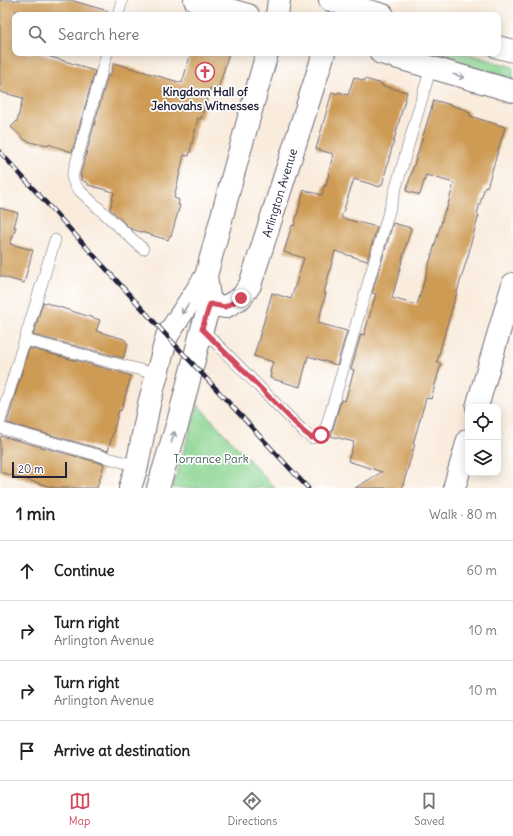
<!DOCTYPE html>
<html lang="en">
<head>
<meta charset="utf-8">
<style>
  :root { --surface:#fff; --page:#f6f6f6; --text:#202124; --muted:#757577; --line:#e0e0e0; --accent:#d1495b }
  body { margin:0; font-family:Delius,sans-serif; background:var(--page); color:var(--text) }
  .controls { position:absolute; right:12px; bottom:12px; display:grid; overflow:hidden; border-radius:8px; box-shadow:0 2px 10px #0003 }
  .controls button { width:36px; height:36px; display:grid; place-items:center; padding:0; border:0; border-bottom:1px solid var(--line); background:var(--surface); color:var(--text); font:20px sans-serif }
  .scale { position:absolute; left:12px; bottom:10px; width:55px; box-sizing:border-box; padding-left:4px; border:2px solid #22223b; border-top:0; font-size:11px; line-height:14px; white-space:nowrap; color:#22223b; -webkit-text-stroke:3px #fff; paint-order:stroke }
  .stop { position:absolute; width:12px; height:12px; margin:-9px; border:3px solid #d1495b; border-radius:50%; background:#fff }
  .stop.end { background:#d1495b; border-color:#fff; box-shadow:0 1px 4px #0008 }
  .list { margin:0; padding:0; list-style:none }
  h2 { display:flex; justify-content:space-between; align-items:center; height:52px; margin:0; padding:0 16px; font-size:17px }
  h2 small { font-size:13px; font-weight:400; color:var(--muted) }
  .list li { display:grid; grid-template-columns:26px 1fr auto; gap:12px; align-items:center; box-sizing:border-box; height:60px; padding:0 16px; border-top:1px solid var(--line) }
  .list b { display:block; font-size:15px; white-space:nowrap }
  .list p { margin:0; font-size:13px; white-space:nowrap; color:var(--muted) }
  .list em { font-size:13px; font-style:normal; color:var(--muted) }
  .icon { flex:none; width:22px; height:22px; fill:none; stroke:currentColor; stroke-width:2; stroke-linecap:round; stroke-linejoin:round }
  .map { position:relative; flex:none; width:513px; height:488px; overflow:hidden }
  .search { position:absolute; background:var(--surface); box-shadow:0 2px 10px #0003; left:12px; right:12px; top:12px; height:44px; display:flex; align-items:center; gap:10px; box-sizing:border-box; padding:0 14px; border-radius:8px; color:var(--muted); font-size:15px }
  .sheet { height:292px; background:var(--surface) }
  nav { display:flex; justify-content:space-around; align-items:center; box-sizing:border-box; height:56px; border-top:1px solid var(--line); background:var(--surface); font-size:11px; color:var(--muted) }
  nav a { display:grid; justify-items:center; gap:2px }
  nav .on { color:var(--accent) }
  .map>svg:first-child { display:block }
</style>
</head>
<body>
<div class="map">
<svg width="513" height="488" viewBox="0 0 513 488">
  <rect width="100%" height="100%" fill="#fff"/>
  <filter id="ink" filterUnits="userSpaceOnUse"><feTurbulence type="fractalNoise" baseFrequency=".025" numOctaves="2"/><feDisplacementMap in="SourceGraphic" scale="8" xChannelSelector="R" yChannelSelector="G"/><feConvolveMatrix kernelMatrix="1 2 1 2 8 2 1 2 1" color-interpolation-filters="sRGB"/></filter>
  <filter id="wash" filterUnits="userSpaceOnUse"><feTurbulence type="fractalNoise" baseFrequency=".012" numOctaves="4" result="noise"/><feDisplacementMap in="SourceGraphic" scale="16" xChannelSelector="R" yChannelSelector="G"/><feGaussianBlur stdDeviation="0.9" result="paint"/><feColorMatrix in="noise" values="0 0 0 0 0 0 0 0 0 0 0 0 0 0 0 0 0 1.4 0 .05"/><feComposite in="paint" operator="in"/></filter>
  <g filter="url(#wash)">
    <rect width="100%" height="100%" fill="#f9ecdd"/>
    <g fill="#8ad491" stroke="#567b66">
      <path d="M419 53H465L513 67V81Z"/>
      <path d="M198 405 275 488H172Z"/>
    </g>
    <g id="blocks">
      <g fill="#ce9b55">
        <path d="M0 0H70L108 11 107 15H27L15 11V53H38L81 66V67L95 71 72 152 48 144V145L38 143 37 144 25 140 11 127 17 121 23 98 0 92Z"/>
        <path d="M191 53H229L218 90 210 88 201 119 198 118 189 156 184 155 174 198 179 200 178 205H180L171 236 170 235 168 240 131 229 110 209 114 192 88 185V183L81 180V176H80L108 75 110 76 114 63 182 83Z"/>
        <path d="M354 77 364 81 365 79 382 84V86L407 92 382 185 381 184 380 187 354 179 341 218 377 227 367 261 335 251 324 293H326L318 323 347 331 337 365 308 356 300 387 270 378 271 373 270 372 273 362 254 356 272 293 291 299 304 258 284 252 292 225 294 226 304 190 322 195 324 185 326 186 333 154 316 149 332 92 337 94 338 92 348 95Z"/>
        <path d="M434 100 467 110V112L470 113V116L505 127 492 171 487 187 485 186 477 214 479 215 469 249H470L447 325 437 362 441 364 431 399 426 398 413 444H415L402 488H355L382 472 348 461 354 442 331 436 341 400 345 401 354 370 351 369 361 334 364 335 376 294 372 293 391 230 393 223 411 228 392 298 417 305 445 210 446 211 454 183 426 175 420 195 406 191Z"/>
        <path d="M0 208 18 213 14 227H16L10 244 33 250 24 283 0 276Z"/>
        <path d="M43 302 100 320 96 331 124 339 128 344 123 358 33 335Z"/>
        <path d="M29 348 119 372 131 376 121 411 119 410 108 451 7 423Z"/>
        <path d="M1 436 104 464 97 488H55L0 472V440Z"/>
      </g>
    </g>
  </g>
  <g filter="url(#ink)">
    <use href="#blocks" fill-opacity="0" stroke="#6d6974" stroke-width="1"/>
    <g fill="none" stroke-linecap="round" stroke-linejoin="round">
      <g stroke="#6d6974" stroke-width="12">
        <g id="service">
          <path d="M118 15 122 0"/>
          <path d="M107 53 72 177 75 185 80 191 143 249"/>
          <path d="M202 329 304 432 312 438 321 435 326 428 431 67"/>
          <path d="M25 340 156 374"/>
          <path d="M0 421 55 240"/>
          <path d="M0 428 137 466"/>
        </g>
      </g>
      <g stroke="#6d6974" stroke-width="24">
        <g id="minor">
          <path d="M210 304 225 307 241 298 250 285 324 53"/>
          <path d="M477 407 513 284"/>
          <path d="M455 485 468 440"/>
        </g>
      </g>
      <g stroke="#6d6974" stroke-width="24">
        <path id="tertiary" d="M195 0 248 15"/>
      </g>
      <g stroke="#6d6974" stroke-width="24">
        <g id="secondary">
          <path d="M330 0 383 15"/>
          <path d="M277 15 279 0"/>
          <path d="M498 47 513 51"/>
          <path d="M381 53 513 91"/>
          <path d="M130 488 137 466 149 404 167 336 206 276 233 175 267 53"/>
          <path d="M158 488 178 422 202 329 210 304 206 276"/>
        </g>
      </g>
      <use href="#service" stroke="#fff" stroke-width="11"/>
      <use href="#minor" stroke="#fff" stroke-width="22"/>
      <use href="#tertiary" stroke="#fff" stroke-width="22"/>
      <use href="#secondary" stroke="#fff" stroke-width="22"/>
      <g stroke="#22223b" stroke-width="4.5">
        <path id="rail" d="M0 152 167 336 308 488"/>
      </g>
      <use href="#rail" stroke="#fff" stroke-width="3" stroke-dasharray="9" stroke-linecap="butt"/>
    </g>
    <defs><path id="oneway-shaft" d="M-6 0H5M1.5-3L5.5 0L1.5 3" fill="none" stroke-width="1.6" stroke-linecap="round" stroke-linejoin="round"/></defs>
    <g stroke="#9c9ca7">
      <use href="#oneway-shaft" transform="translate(459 76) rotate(16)"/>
      <use href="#oneway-shaft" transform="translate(185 309) rotate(123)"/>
      <use href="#oneway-shaft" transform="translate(173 437) rotate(-73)"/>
    </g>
  </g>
  <g fill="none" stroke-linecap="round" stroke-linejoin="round" filter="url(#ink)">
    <path stroke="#d1495b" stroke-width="5" d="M241 298 225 307 210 304 202 329 304 432 312 438 321 435"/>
  </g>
  <defs>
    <g id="church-ring" transform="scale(1)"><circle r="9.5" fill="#fff" stroke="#d1495b" stroke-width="1.5"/><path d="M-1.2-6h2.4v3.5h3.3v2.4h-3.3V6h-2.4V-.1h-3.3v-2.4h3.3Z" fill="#d1495b"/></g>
  </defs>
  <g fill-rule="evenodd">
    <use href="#church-ring" x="205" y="72"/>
  </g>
  <g text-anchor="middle" stroke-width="3.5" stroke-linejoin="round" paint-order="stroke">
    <g font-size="12" font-weight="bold" fill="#22223b" stroke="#fff">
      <text x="205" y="96">Kingdom Hall of<tspan x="205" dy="14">Jehovahs Witnesses</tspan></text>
    </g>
    <g font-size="12" fill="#22223b" stroke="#fff">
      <text transform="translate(280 193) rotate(-73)" y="4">Arlington Avenue</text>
    </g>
    <g font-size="12" fill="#466059" stroke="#fff">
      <text x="211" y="463">Torrance Park</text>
    </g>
  </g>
</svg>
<div class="controls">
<button><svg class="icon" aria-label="locate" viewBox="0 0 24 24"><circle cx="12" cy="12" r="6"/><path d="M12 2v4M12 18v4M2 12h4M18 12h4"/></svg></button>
<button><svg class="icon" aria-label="layers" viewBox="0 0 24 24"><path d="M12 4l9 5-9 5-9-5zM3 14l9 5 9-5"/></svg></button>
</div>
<div class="scale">20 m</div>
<div class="stop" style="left:321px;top:435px"></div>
<div class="stop end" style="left:241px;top:298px"></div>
<div class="search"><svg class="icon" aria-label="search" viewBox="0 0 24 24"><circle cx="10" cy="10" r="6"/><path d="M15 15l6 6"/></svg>Search here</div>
</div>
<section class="sheet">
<h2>1 min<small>Walk · 80 m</small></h2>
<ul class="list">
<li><svg class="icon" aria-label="ahead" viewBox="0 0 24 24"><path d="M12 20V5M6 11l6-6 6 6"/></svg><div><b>Continue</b></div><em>60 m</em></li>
<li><svg class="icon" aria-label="right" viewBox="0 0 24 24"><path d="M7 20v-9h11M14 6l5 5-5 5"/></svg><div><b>Turn right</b><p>Arlington Avenue</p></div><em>10 m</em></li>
<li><svg class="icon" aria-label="right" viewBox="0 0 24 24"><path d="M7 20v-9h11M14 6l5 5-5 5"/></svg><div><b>Turn right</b><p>Arlington Avenue</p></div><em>10 m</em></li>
<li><svg class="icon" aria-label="arrive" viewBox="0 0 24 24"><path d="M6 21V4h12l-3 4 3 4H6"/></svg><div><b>Arrive at destination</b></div></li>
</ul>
</section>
<nav>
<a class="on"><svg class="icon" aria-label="map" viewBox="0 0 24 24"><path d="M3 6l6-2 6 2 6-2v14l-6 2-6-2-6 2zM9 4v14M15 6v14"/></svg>Map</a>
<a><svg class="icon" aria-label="directions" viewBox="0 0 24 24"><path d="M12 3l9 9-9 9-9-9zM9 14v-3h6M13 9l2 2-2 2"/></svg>Directions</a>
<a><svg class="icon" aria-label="saved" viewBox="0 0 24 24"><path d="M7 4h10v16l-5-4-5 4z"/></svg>Saved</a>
</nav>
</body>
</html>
